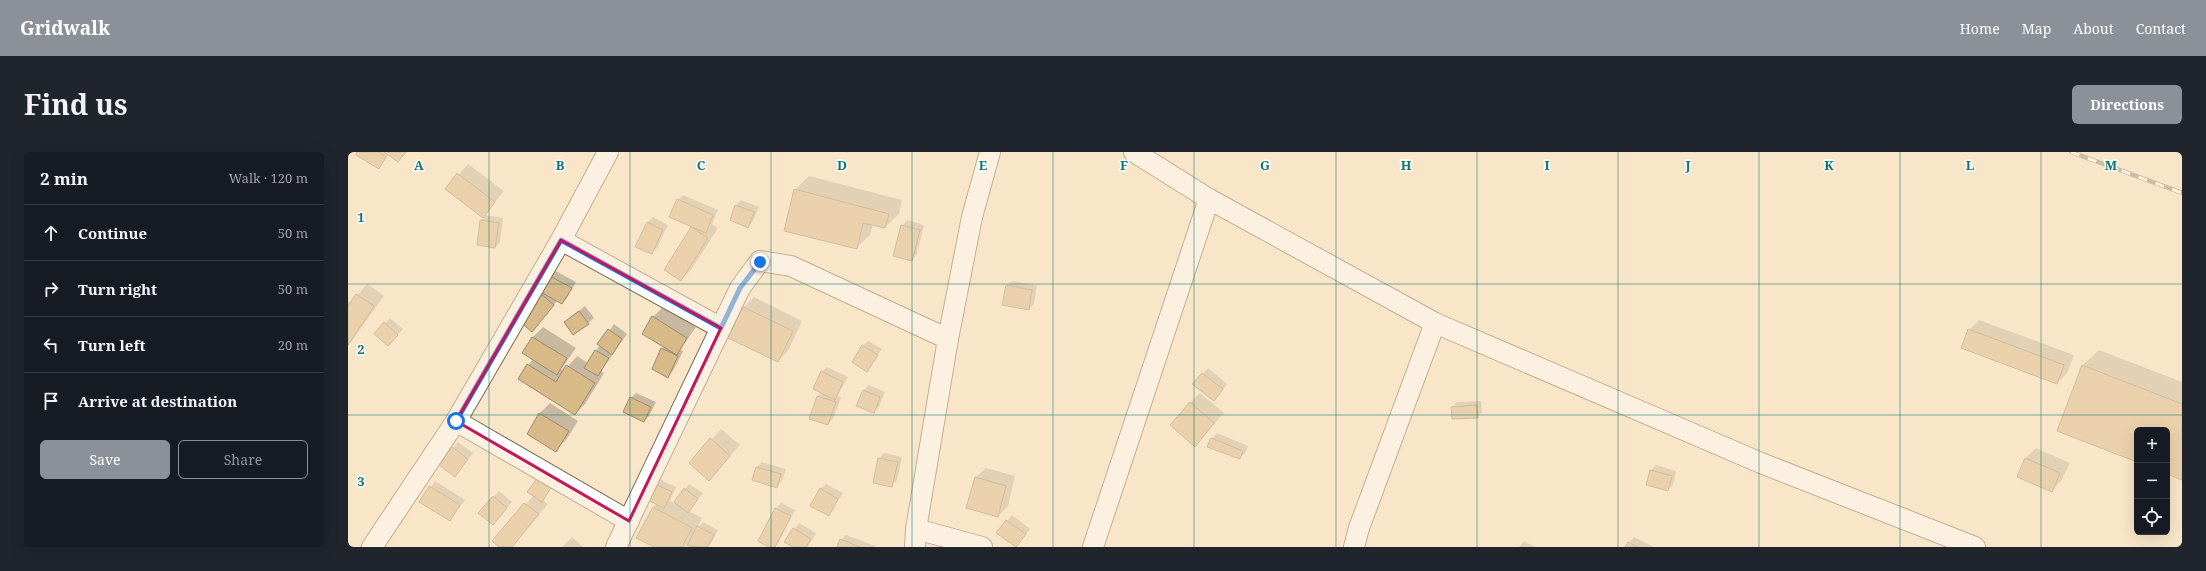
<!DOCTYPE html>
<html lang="en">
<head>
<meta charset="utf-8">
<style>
  :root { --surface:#171b24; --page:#20242c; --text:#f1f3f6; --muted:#9ea1a6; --line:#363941; --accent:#8c9099 }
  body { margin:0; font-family:"Noto Serif",serif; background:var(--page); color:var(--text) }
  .controls { position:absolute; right:12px; bottom:12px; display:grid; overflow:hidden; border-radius:6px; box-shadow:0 4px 16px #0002 }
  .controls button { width:36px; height:36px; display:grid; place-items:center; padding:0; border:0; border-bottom:1px solid var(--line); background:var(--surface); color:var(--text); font:20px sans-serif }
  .stop { position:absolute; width:12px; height:12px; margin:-9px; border:3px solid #1a73e8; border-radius:50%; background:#fff }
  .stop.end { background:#1a73e8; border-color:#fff; box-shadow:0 1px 4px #0008 }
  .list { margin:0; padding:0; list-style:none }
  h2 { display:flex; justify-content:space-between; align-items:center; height:52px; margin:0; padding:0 16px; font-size:17px }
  h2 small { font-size:13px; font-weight:400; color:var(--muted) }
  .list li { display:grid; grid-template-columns:26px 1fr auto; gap:12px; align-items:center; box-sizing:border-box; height:56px; padding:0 16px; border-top:1px solid var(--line) }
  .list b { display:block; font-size:15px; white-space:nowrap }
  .list em { font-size:13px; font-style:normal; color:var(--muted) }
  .actions { display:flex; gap:8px; padding:12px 16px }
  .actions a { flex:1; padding:9px 0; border:1px solid var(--accent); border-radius:6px; text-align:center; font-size:14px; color:var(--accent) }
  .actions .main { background:var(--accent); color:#fff }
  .icon { flex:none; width:22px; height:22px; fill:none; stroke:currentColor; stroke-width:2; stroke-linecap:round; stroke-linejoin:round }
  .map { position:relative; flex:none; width:1834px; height:395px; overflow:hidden; border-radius:6px }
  header { display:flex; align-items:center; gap:24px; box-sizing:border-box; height:56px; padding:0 20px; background:var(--accent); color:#fff }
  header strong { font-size:19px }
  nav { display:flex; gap:22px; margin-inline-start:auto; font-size:14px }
  .intro { display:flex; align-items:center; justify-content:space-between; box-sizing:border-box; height:96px; padding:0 24px }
  h1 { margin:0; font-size:28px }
  .button { padding:10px 18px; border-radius:6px; background:var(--accent); color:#fff; font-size:14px; font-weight:700 }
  main { display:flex; gap:24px; padding:0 24px }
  aside { flex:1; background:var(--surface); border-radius:6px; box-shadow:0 4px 16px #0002 }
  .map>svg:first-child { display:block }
</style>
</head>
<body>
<header>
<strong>Gridwalk</strong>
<nav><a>Home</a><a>Map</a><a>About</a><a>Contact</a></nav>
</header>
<div class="intro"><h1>Find us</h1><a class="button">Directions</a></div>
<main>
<aside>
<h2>2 min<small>Walk · 120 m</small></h2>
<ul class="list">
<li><svg class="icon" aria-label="ahead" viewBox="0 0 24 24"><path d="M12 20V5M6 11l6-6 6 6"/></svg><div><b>Continue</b></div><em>50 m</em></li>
<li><svg class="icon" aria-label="right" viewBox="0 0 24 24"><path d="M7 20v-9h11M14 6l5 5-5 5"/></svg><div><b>Turn right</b></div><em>50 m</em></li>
<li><svg class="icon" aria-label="left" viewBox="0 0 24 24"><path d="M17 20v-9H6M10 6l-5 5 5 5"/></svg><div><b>Turn left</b></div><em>20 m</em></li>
<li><svg class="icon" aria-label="arrive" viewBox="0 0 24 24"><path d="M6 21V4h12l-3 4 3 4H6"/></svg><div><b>Arrive at destination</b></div></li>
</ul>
<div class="actions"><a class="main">Save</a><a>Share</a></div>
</aside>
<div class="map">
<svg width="1834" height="395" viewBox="0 0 1834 395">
  <rect width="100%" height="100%" fill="#f9e6c8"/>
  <g fill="#0003">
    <path d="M10 0H59L50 9 41 2 31 16Z"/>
    <path d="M120 12 156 39 136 63 155 66 152 90 147 95 133 68 136 66 98 37Z"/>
    <path d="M461 24 554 48 551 62 537 75 525 72 522 83 508 96 447 38Z"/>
    <path d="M335 43 370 58 364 72 370 76 343 118 333 128 346 74 330 48Z"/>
    <path d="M393 48 411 55 405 69 400 75 388 54Z"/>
    <path d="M305 65 320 73 309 96 304 101 299 71Z"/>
    <path d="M559 68 576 73 569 102 564 108 554 74Z"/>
    <path d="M204 117 228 130 219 146 214 151 210 148 189 173 193 142Z"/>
    <path d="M664 129 689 133 686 152 681 157 659 134Z"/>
    <path d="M19 132 36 144 0 194V149L3 151Z"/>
    <path d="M406 145 454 169 440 199 430 209 382 185 396 155Z"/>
    <path d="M237 154 246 166 240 171 217 170Z"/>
    <path d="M315 155 348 175 332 198 335 199 325 219 320 224 314 197 317 194 305 165Z"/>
    <path d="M42 166 55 177 45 188 27 182Z"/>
    <path d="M1631 168 1726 203 1719 221 1709 231 1621 178Z"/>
    <path d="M266 172 279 182 253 219 256 221 237 252 227 262 180 213 185 207 176 201 185 185 195 175 228 196 213 217 216 219 229 204 240 211Z"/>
    <path d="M520 189 534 197 519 219 515 194Z"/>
    <path d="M1751 198 1834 230V327L1819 321V278H1789V309L1710 278 1735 213Z"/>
    <path d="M479 215 500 225 489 244 493 245 485 267 480 272 470 244 474 240V220Z"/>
    <path d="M860 216 879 232 871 243 846 232Z"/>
    <path d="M521 233 537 240 531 255 526 260 516 238Z"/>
    <path d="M288 241 308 250 301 264 296 269 283 246Z"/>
    <path d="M852 241 876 261 846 294 842 251Z"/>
    <path d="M1133 249 1134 260 1129 265 1104 255 1109 250Z"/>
    <path d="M202 251 230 269 218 288 208 298 180 281 192 261Z"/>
    <path d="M373 277 392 293 361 327 342 311Z"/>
    <path d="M869 281 900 294 897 301 892 306 863 287Z"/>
    <path d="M110 290 125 301 107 324 92 313Z"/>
    <path d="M1688 296 1722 311 1713 329 1703 339 1670 324 1678 306Z"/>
    <path d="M536 301 554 305 549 328 544 333 531 307Z"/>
    <path d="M414 310 438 317 434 329 429 335 408 316Z"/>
    <path d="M1308 313 1328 319 1325 333 1319 338 1299 332 1303 318Z"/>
    <path d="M638 316 667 324 660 354 650 364 627 326Z"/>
    <path d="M307 325 328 335 322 349 326 351 341 332 355 341 341 359 354 366 349 376 355 370 370 378 361 395H343L339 393 338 395H308L305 355 309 351Z"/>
    <path d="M87 329 117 348 102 368 72 350Z"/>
    <path d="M209 329 194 347 200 352 163 395H152L146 389 186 343Z"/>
    <path d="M478 332 495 341 481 363 472 337Z"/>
    <path d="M151 339 164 350 150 367 132 361Z"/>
    <path d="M433 351 447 358 430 392 427 395H422L428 357Z"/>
    <path d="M664 363 682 377 667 395 649 381Z"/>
    <path d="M451 371 468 381 460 395H447L438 389Z"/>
    <path d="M498 383 527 394V395H490L493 388Z"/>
    <path d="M224 385 235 395H214Z"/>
    <path d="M1286 385 1306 395H1278Z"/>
    <path d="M1176 389 1187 395H1171Z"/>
  </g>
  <g fill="#d8b988" stroke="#9d8c70">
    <path d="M9 0H31L38 5 31 17 8 3Z"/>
    <path d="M36 0H58L50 10Z"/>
    <path d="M109 21 147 50 135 66 97 37Z"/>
    <path d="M446 37 541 62 537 76 515 71 509 97 436 79Z"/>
    <path d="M329 47 365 63 358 81 321 65Z"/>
    <path d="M387 53 406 60 400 76 382 68Z"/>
    <path d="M132 68 151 71 147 96 129 93Z"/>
    <path d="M299 70 315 78 304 102 287 95Z"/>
    <path d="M553 73 572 78 564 109 545 104Z"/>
    <path d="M343 75 360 86 333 129 316 118Z"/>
    <path d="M198 122 224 136 214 152 189 138Z"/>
    <path d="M658 133 684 138 681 158 654 153Z"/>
    <path d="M8 142 26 154 0 193V154Z"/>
    <path d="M193 142 206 153 184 180 170 168Z"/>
    <path d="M395 155 445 179 430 210 380 186Z"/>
    <path d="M231 159 241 172 225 183 216 170Z"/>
    <path d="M304 164 339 186 329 203 294 182Z"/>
    <path d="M36 170 50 183 40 194 26 182Z"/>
    <path d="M260 177 274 187 264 203 249 192Z"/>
    <path d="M1620 177 1716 213 1709 232 1613 196Z"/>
    <path d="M184 185 219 206 209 223 174 201Z"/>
    <path d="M514 193 530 203 519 220 504 210Z"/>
    <path d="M313 196 330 204 320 226 304 217Z"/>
    <path d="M247 198 261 206 250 224 236 216Z"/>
    <path d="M179 212 208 230 218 213 247 231 227 263 170 227Z"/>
    <path d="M1734 213 1834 252V328L1819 322V278H1789V310L1709 279Z"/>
    <path d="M473 219 495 230 487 248 465 237Z"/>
    <path d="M854 221 875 237 866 249 844 232Z"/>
    <path d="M515 238 532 245 526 261 508 254Z"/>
    <path d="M469 244 488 250 480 273 461 267Z"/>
    <path d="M282 245 303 255 296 270 275 260Z"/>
    <path d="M842 250 866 271 847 295 822 273Z"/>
    <path d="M1129 253 1130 266 1104 267 1103 255Z"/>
    <path d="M191 261 221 279 208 300 179 282Z"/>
    <path d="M362 286 382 304 361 329 341 311Z"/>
    <path d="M863 286 895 299 892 307 859 295Z"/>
    <path d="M104 295 120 307 107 325 91 313Z"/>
    <path d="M530 306 550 310 544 335 525 331Z"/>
    <path d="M1677 306 1712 321 1704 340 1669 325Z"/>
    <path d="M408 315 433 322 429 336 404 328Z"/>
    <path d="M1302 318 1324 324 1320 339 1298 333Z"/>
    <path d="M190 325 204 334 194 350 179 340Z"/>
    <path d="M627 325 658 334 650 365 618 356Z"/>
    <path d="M301 329 324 340 316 356 293 345Z"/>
    <path d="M81 334 112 353 102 369 71 350Z"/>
    <path d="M336 336 350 347 340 361 326 350Z"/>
    <path d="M472 336 490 347 481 364 462 354Z"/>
    <path d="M145 344 159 356 145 373 130 361Z"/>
    <path d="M176 351 191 362 164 395H151L144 389Z"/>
    <path d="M305 355 344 376 334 395H306L288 386Z"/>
    <path d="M427 356 443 364 427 395H420L410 389Z"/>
    <path d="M658 368 678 382 668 395 648 381Z"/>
    <path d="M349 374 366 383 359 395 339 394Z"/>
    <path d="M445 376 463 387 458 395H445L436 390Z"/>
    <path d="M492 387 512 395H489Z"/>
    <path d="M1280 390 1290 395H1277Z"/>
  </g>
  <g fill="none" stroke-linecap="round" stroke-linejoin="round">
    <g stroke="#7d6c52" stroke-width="22">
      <g id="minor">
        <path d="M786 0 861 47 1087 171 1413 311 1627 395"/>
        <path d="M213 88 373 176"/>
        <path d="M108 269 281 369"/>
        <path d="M568 377 634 395"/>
        <path d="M24 395 108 269 213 88 260 0"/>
        <path d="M268 395 392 136 412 109 443 114 600 187"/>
        <path d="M567 395 568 377 600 187 624 65 642 0"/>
        <path d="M745 395 861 47"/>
        <path d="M1006 395 1011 376 1087 171"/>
      </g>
    </g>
    <use href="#minor" stroke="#fff" stroke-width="20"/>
    <g stroke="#978974" stroke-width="4.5">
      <path id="rail" d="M1723 0 1834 41"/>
    </g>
    <use href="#rail" stroke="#fff" stroke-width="3" stroke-dasharray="9" stroke-linecap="butt"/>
  </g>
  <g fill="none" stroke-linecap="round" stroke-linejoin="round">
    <path stroke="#1a73e8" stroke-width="5" d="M108 269 213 88 373 176 392 136 412 110"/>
  </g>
  <path d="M0 0H1834V395H0ZM213 88 373 176 281 369 108 269Z" fill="#f9e6c8" fill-opacity=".55" fill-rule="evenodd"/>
  <path fill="none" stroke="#c2185b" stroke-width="3" stroke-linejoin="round" d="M213 88 373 176 281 369 108 269Z"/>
  <path fill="none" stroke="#0f766e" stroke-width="1" stroke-opacity="0.55" d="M141 0V395M282 0V395M423 0V395M564 0V395M705 0V395M846 0V395M988 0V395M1129 0V395M1270 0V395M1411 0V395M1552 0V395M1693 0V395M0 132H1834M0 263H1834"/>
  <g font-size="13" text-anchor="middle" font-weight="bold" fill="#0f766e" stroke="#fff" stroke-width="3" stroke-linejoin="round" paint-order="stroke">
    <text x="71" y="18">A</text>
    <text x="212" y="18">B</text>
    <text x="353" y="18">C</text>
    <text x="494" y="18">D</text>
    <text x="635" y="18">E</text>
    <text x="776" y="18">F</text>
    <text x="917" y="18">G</text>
    <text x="1058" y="18">H</text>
    <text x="1199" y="18">I</text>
    <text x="1340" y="18">J</text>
    <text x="1481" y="18">K</text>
    <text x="1622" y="18">L</text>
    <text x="1763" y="18">M</text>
    <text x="13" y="70">1</text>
    <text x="13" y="202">2</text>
    <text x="13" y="334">3</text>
  </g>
</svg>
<div class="controls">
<button>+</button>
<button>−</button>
<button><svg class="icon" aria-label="locate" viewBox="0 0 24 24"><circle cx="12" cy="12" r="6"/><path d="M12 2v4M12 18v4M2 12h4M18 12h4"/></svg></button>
</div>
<div class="stop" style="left:108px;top:269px"></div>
<div class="stop end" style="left:412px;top:110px"></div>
</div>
</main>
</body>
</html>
